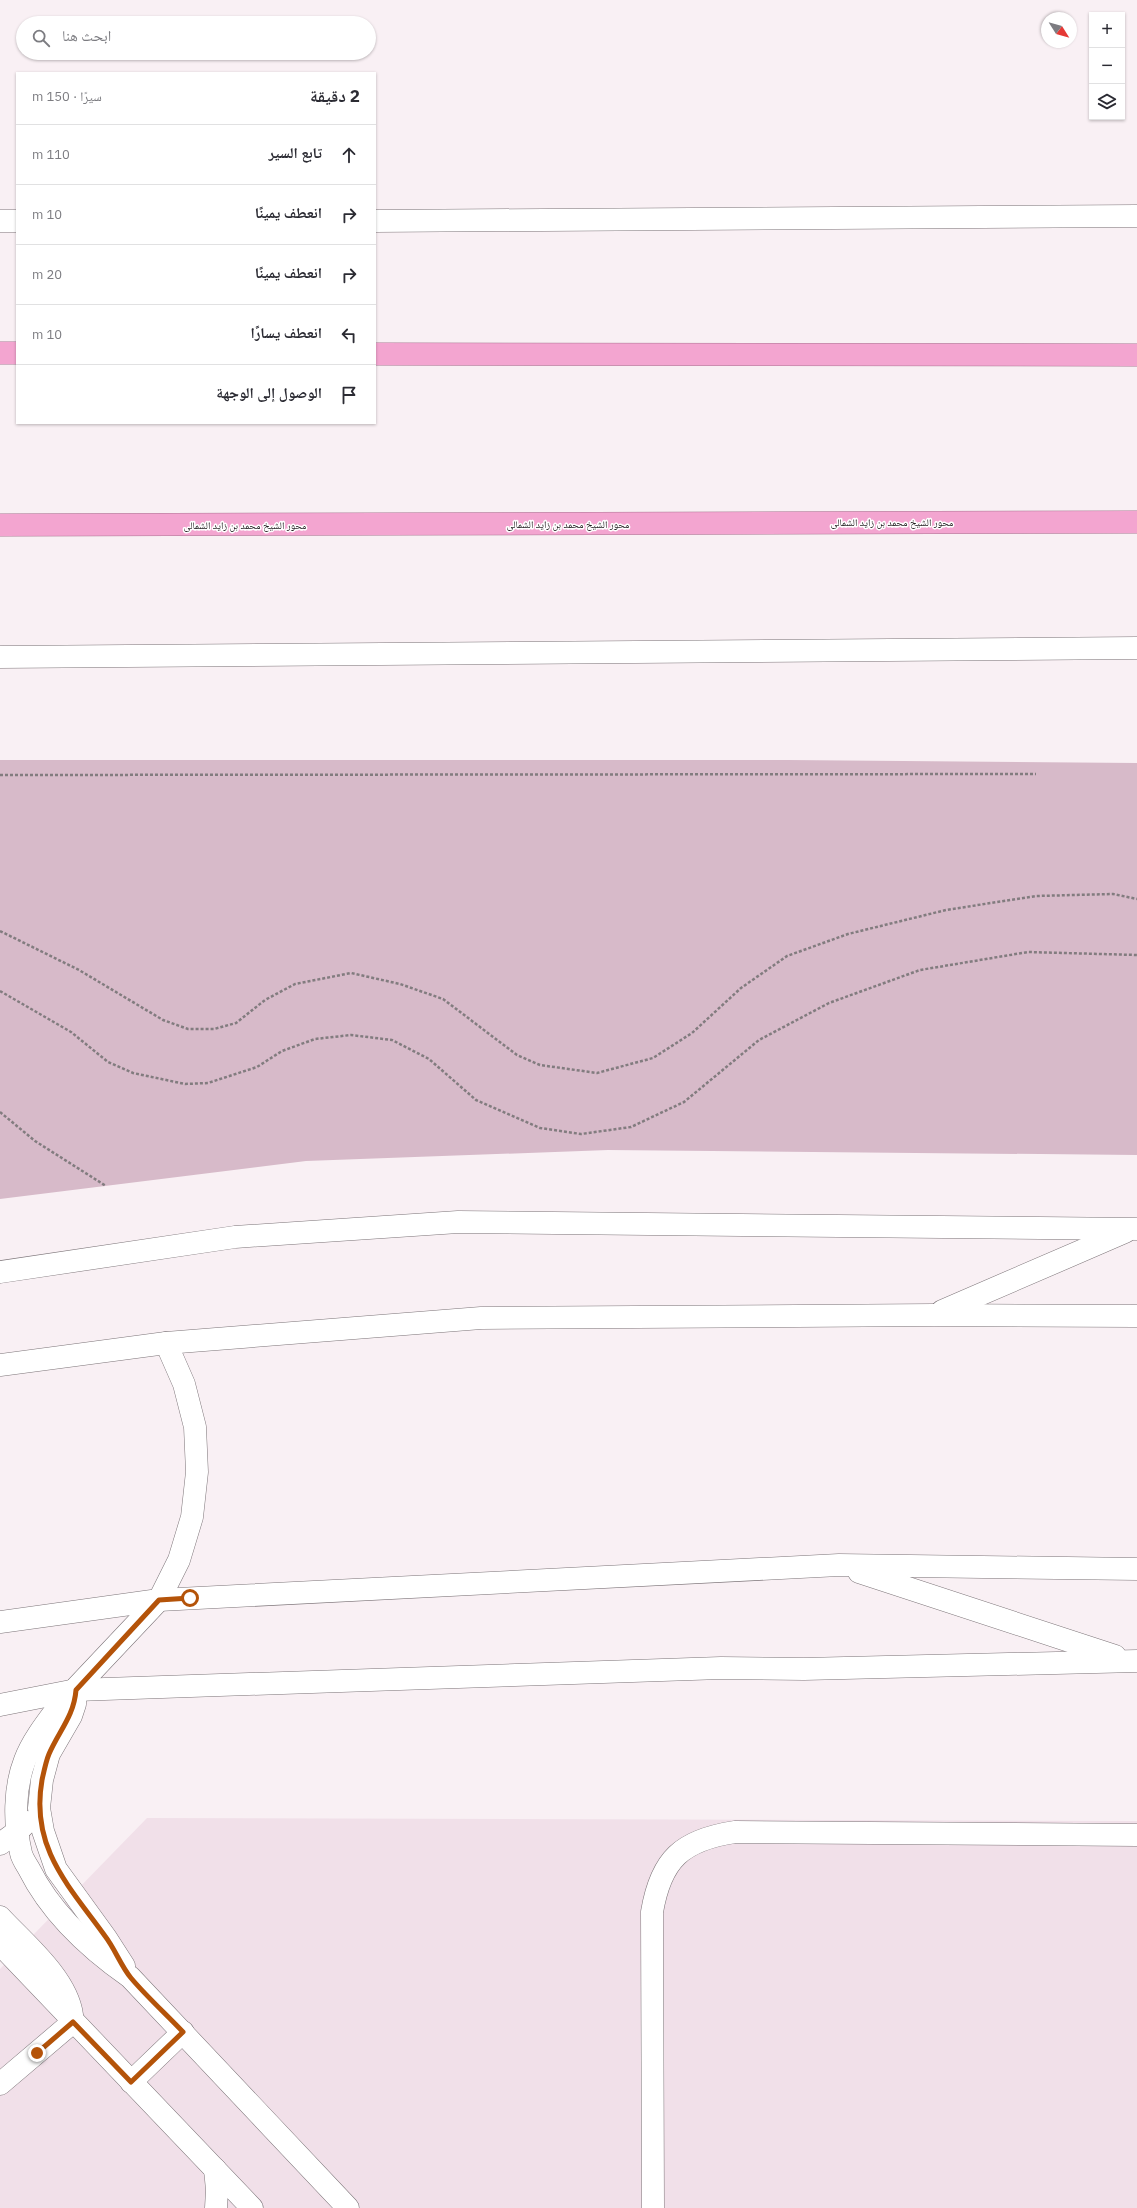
<!DOCTYPE html>
<html lang="ar">
<head>
<meta charset="utf-8">
<style>
  :root { --surface:#fff; --page:#f7f7f7; --text:#2b2b33; --muted:#7c7c81; --line:#e1e1e2 }
  body { margin:0; font-family:"IBM Plex Sans","Noto Naskh Arabic",sans-serif; background:var(--page); color:var(--text); direction:rtl }
  .controls { position:absolute; right:12px; top:12px; display:grid; overflow:hidden; border-radius:0px; box-shadow:0 1px 3px #0004 }
  .controls button { width:36px; height:36px; display:grid; place-items:center; padding:0; border:0; border-bottom:1px solid var(--line); background:var(--surface); color:var(--text); font:20px sans-serif }
  .compass { position:absolute; left:1041px; top:12px; width:36px; height:36px; border-radius:50%; background:var(--surface); box-shadow:0 1px 3px #0004; rotate:127deg }
  .stop { position:absolute; width:12px; height:12px; margin:-9px; border:3px solid #b45309; border-radius:50%; background:#fff }
  .stop.end { background:#b45309; border-color:#fff; box-shadow:0 1px 4px #0008 }
  .list { margin:0; padding:0; list-style:none }
  h2 { display:flex; justify-content:space-between; align-items:center; height:52px; margin:0; padding:0 16px; font-size:17px }
  h2 small { font-size:13px; font-weight:400; color:var(--muted) }
  .list li { display:grid; grid-template-columns:26px 1fr auto; gap:12px; align-items:center; box-sizing:border-box; height:60px; padding:0 16px; border-top:1px solid var(--line) }
  .list b { display:block; font-size:15px; white-space:nowrap }
  .list em { font-size:13px; font-style:normal; color:var(--muted) }
  .icon { flex:none; width:22px; height:22px; fill:none; stroke:currentColor; stroke-width:2; stroke-linecap:round; stroke-linejoin:round }
  .map { position:relative; flex:none; width:1137px; height:2208px; overflow:hidden; direction:ltr }
  .search { position:absolute; background:var(--surface); box-shadow:0 1px 3px #0004; left:16px; top:16px; width:360px; height:44px; display:flex; align-items:center; gap:10px; box-sizing:border-box; padding:0 14px; border-radius:22px; color:var(--muted); font-size:15px }
  .panel { position:absolute; background:var(--surface); box-shadow:0 1px 3px #0004; left:16px; top:72px; width:360px; height:352px; border-radius:0px; direction:rtl }
  .map>svg:first-child { display:block }
</style>
</head>
<body>
<div class="map">
<svg width="1137" height="2208" viewBox="0 0 1137 2208">
  <rect width="100%" height="100%" fill="#f9f0f4"/>
  <path fill="#f1e0e9" d="M147 1818 1137 1821V2208H0V1969Z"/>
  <path fill="#d7bac9" d="M0 760H788L1137 763V1155L608 1150 306 1161 0 1199Z"/>
  <g fill="none" stroke-linecap="round" stroke-linejoin="round">
    <g stroke="#7c7478" stroke-width="23">
      <g id="minor">
        <path d="M0 221H17"/>
        <path d="M375 221 1137 216"/>
        <path d="M0 657 1137 648"/>
        <path d="M0 1272 235 1237 458 1222 1137 1229"/>
        <path d="M942 1311 1125 1232"/>
        <path d="M166 1343 184 1384 195 1427 197 1472 192 1517 179 1560 159 1600 59 1706C47 1722 32 1741 25 1760 14 1788 14 1823 21 1853 22 1858 26 1864 29 1869 51 1913 90 1949 130 1977L348 2208"/>
        <path d="M0 1365 166 1343 481 1318 934 1315 1137 1316"/>
        <path d="M859 1572 1115 1656"/>
        <path d="M0 1622 159 1600 839 1565 1137 1569"/>
        <path d="M76 1690 75 1704 71 1716 49 1754 42 1780 39 1808 43 1831 56 1869 106 1938 124 1966"/>
        <path d="M0 1705 76 1690 721 1668 804 1669 1137 1661"/>
        <path d="M0 1844 18 1831 27 1822"/>
        <path d="M0 1917C24 1943 67 1978 72 2015"/>
        <path d="M0 1944 252 2208"/>
        <path d="M131 2082 183 2032"/>
        <path d="M0 2084 73 2022"/>
        <path d="M215 2169 217 2190 216 2208"/>
        <path d="M653 2208 652 1912C661 1859 682 1840 735 1832L1137 1835"/>
      </g>
    </g>
    <g stroke="#a87591" stroke-width="23">
      <g id="highway">
        <path d="M0 353H17"/>
        <path d="M375 354 1137 355"/>
        <path d="M0 525 1137 522"/>
      </g>
    </g>
    <g stroke="#827c7f" stroke-width="2.5" stroke-dasharray="3 2" stroke-linecap="butt">
      <path d="M0 775 1036 774"/>
      <path d="M0 931 79 970 163 1020 188 1029H214L236 1023 265 1000 295 984 351 973 400 984 443 999 517 1055 540 1065 597 1073 653 1058 692 1033 741 988 787 956 848 934 946 910 1036 896 1113 894 1137 899"/>
      <path d="M0 991 71 1032 108 1062 133 1073 185 1084 208 1083 257 1067 282 1051 315 1039 351 1035 392 1040 429 1059 476 1100 540 1128 581 1134 631 1127 684 1102 759 1040 829 1003 920 970 1028 952 1137 955"/>
      <path d="M0 1112 35 1141 106 1186"/>
    </g>
    <use href="#minor" stroke="#fff" stroke-width="22"/>
    <use href="#highway" stroke="#f3a5d0" stroke-width="22"/>
  </g>
  <g fill="none" stroke-linecap="round" stroke-linejoin="round">
    <path stroke="#b45309" stroke-width="5" d="M37 2053 73 2022 131 2082 183 2032C166 2014 147 1997 131 1978 121 1966 115 1949 105 1936 69 1886 30 1848 42 1780 44 1771 46 1761 49 1754 59 1731 74 1716 76 1690L159 1600 190 1598"/>
  </g>
  <g text-anchor="middle" stroke-width="3" stroke-linejoin="round" paint-order="stroke">
    <g font-size="10" fill="#1e1b1d" stroke="#fff">
      <text x="892" y="526">محور الشيخ محمد بن زايد الشمالى</text>
      <text x="568" y="528">محور الشيخ محمد بن زايد الشمالى</text>
      <text x="245" y="529">محور الشيخ محمد بن زايد الشمالى</text>
    </g>
  </g>
</svg>
<div class="controls">
<button>+</button>
<button>−</button>
<button><svg class="icon" aria-label="layers" viewBox="0 0 24 24"><path d="M12 4l9 5-9 5-9-5zM3 14l9 5 9-5"/></svg></button>
</div>
<svg class="compass" viewBox="-18 -18 36 36"><path d="M0-13l5 13h-10z" fill="#e53935"/><path d="M0 13l5-13h-10z" fill="#7c7c81"/></svg>
<div class="stop" style="left:190px;top:1598px"></div>
<div class="stop end" style="left:37px;top:2053px"></div>
<div class="search"><svg class="icon" aria-label="search" viewBox="0 0 24 24"><circle cx="10" cy="10" r="6"/><path d="M15 15l6 6"/></svg>ابحث هنا</div>
<section class="panel">
<h2>2 دقيقة<small>سيرًا · 150 m</small></h2>
<ul class="list">
<li><svg class="icon" aria-label="ahead" viewBox="0 0 24 24"><path d="M12 20V5M6 11l6-6 6 6"/></svg><div><b>تابع السير</b></div><em>110 m</em></li>
<li><svg class="icon" aria-label="right" viewBox="0 0 24 24"><path d="M7 20v-9h11M14 6l5 5-5 5"/></svg><div><b>انعطف يمينًا</b></div><em>10 m</em></li>
<li><svg class="icon" aria-label="right" viewBox="0 0 24 24"><path d="M7 20v-9h11M14 6l5 5-5 5"/></svg><div><b>انعطف يمينًا</b></div><em>20 m</em></li>
<li><svg class="icon" aria-label="left" viewBox="0 0 24 24"><path d="M17 20v-9H6M10 6l-5 5 5 5"/></svg><div><b>انعطف يسارًا</b></div><em>10 m</em></li>
<li><svg class="icon" aria-label="arrive" viewBox="0 0 24 24"><path d="M6 21V4h12l-3 4 3 4H6"/></svg><div><b>الوصول إلى الوجهة</b></div></li>
</ul>
</section>
</div>
</body>
</html>
